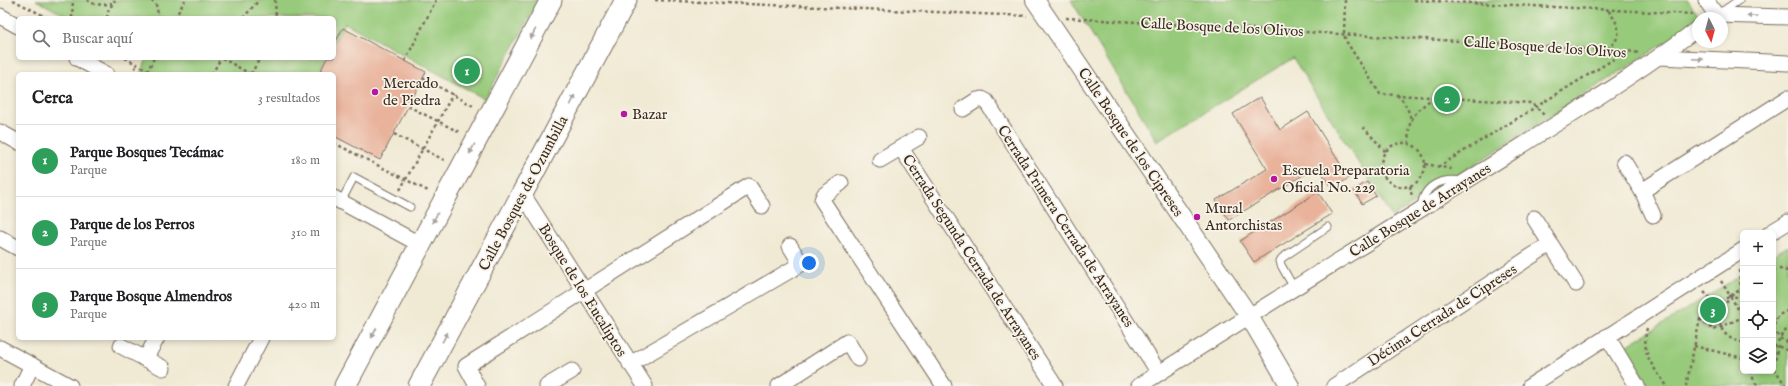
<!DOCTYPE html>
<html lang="es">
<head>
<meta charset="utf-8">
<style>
  :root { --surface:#fff; --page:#f6f6f6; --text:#202124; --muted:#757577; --line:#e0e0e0; --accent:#0f766e }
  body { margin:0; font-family:"IM FELL English",serif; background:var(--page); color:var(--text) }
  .controls { position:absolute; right:12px; bottom:12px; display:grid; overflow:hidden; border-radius:6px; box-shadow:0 2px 6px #0003 }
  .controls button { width:36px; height:36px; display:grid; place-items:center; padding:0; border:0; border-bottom:1px solid var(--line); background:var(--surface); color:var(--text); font:20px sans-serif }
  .compass { position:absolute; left:1692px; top:12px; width:36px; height:36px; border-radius:50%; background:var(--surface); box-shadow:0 2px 6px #0003; rotate:174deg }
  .you { position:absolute; left:809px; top:263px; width:14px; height:14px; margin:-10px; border:3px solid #fff; border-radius:50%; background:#1a73e8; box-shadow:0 0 0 6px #1a73e833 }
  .badge { display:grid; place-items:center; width:26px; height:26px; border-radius:50%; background:var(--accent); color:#fff; font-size:13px; font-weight:700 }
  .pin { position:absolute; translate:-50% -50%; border:2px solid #fff; box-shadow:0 1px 4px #0006 }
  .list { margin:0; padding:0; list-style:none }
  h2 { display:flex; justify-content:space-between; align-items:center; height:52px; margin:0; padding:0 16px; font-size:17px }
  h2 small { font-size:13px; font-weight:400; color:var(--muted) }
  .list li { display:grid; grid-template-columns:26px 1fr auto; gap:12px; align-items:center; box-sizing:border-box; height:72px; padding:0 16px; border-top:1px solid var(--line) }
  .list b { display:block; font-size:15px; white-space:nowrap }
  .list p { margin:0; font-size:13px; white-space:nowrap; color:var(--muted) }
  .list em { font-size:13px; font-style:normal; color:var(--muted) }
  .icon { flex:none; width:22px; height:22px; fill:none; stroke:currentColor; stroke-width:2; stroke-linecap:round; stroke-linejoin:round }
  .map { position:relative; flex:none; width:1788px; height:386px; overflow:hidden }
  .search { position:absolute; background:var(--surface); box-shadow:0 2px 6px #0003; left:16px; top:16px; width:320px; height:44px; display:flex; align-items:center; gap:10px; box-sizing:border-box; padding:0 14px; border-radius:6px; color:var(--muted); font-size:15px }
  .panel { position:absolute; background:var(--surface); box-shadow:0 2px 6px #0003; left:16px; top:72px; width:320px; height:268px; border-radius:6px }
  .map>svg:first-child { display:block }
</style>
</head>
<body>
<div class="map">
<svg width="1788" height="386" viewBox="0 0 1788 386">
  <rect width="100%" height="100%" fill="#f7f3e8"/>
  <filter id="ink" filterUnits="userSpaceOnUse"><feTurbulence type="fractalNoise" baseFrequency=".025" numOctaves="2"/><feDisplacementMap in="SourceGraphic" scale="8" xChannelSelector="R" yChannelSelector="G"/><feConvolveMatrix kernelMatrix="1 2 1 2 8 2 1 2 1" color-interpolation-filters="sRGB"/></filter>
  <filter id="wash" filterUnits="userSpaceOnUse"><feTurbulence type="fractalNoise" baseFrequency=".012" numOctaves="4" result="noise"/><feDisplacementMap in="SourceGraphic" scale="16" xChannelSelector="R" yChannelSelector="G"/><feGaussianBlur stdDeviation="0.9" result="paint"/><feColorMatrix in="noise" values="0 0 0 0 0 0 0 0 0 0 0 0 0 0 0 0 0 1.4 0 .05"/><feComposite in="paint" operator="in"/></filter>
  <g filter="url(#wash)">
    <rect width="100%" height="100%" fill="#f0ead4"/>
    <g fill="#97ca7a" stroke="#697a4c">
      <path d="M36 0H539L485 99 345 23 334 43V18H70Z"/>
      <path d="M1071 0H1688L1700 18H1698V22L1392 217 1293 58 1157 141Z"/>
      <path d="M146 58H326L317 74H140L147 59Z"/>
      <path d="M1788 246V386H1649L1625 347 1743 274V371H1773V255Z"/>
    </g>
    <g id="blocks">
      <g fill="#e9b29b">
        <path d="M343 28 426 72 380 160 334 136V74H319L327 58H334V45Z"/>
        <path d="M1260 97 1280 130 1308 112 1349 178 1332 189 1318 166 1229 220 1216 200 1267 169 1233 114Z"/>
        <path d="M1367 182 1376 196 1362 204 1354 190Z"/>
        <path d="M1318 192 1332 214 1254 262 1240 241Z"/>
      </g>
    </g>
  </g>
  <g filter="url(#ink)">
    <use href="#blocks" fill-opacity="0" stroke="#7a6d5e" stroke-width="1"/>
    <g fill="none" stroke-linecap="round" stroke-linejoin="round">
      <g stroke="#7a6d5e" stroke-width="9">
        <g id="service">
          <path d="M1720 13 1739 0"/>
          <path d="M341 202 354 177 410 207"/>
          <path d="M1421 208C1423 185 1441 178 1462 181"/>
          <path d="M1294 288 1281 265 1280 261 1282 258 1328 227"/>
        </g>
      </g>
      <g stroke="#7a6d5e" stroke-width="17">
        <g id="minor">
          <path d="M1706 0 1716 15"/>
          <path d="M1716 15 1788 17"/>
          <path d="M0 16 18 26"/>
          <path d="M1659 57 1788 63"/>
          <path d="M77 58 106 74"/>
          <path d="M963 109 977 100 982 99 986 101 1159 373"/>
          <path d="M0 132 18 142"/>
          <path d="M901 148 1055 386"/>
          <path d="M880 160 919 137"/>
          <path d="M1624 162 1642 191 1653 215"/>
          <path d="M841 183 824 195 822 200 944 386"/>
          <path d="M1642 191 1788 98"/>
          <path d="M522 193 645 386"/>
          <path d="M334 198 421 245"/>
          <path d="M1534 218 1576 284"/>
          <path d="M1770 233 1788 222"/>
          <path d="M0 238 18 248"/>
          <path d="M1607 336 1637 386"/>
          <path d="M121 346 163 368"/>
          <path d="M0 348 70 386"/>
          <path d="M145 359 157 338"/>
          <path d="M630 364 801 264 790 246"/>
          <path d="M22 386 32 365"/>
          <path d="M236 386 261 338"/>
          <path d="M477 386 466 366 749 186 762 206"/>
          <path d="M547 386 572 371"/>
          <path d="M779 386 847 342 849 344 858 359"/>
          <path d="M1139 386C1263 306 1390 230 1515 150 1576 111 1639 73 1698 28"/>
          <path d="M1334 386 1550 244"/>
          <path d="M1530 386 1743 250"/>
        </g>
      </g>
      <g stroke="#7a6d5e" stroke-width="20">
        <path id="tertiary" d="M1035 0 1249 316 1290 386"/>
      </g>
      <g stroke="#7a6d5e" stroke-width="23">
        <g id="secondary">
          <path d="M345 386 551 0"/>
          <path d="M419 386 626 0"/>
        </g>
      </g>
      <g stroke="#7a6d5e" stroke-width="2.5" stroke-dasharray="3 3" stroke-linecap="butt">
        <path d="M13 0 48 18"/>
        <path d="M87 0C94 6 103 5 112 3"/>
        <path d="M151 0 156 5 159 18"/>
        <path d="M275 0 276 18"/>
        <path d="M655 0 1027 16"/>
        <path d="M1345 0 1344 34 1346 41 1380 94 1532 103 1544 115"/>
        <path d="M1414 0 1694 14"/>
        <path d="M72 18 73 0"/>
        <path d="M107 18 108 11 115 0"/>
        <path d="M175 18 185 0"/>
        <path d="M243 18 259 0"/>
        <path d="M1066 18 1628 51 1639 53"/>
        <path d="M1607 49C1625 36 1619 24 1607 9"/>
        <path d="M125 58 148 70 154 58"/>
        <path d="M222 58 250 74"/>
        <path d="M405 61 436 0"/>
        <path d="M132 74 137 64"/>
        <path d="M212 74 221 58"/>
        <path d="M251 74 260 58"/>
        <path d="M423 78 475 107"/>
        <path d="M1397 95C1405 102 1408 109 1411 119"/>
        <path d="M408 106 461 133"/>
        <path d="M1363 127 1386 152"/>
        <path d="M394 134 446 161"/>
        <path d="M334 143 430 192"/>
        <circle cx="1403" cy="165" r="22"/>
        <path d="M1409 144C1406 119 1416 111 1434 97"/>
        <path d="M1425 164 1452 169"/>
        <path d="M1438 167 1627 51"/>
        <path d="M1410 186 1412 197"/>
        <path d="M400 190 453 94"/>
        <path d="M1739 270 1741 289"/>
        <path d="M1773 270 1780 269 1788 271"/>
        <path d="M1721 281 1743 317"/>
        <path d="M1704 292 1716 304"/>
        <path d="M1743 298 1730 296C1728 301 1724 305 1722 310 1714 326 1727 341 1743 342"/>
        <path d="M1788 311C1779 313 1774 320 1774 329L1779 338 1788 342"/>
        <path d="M1700 319 1714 330 1743 317"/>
        <path d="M1647 328C1641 355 1652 365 1667 386"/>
        <path d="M1694 346 1743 358"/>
        <path d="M1773 346H1778L1788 351"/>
        <path d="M1751 371 1754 381 1758 386"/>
        <path d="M1686 386 1700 319 1706 311 1743 288"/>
        <path d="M1786 386 1774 368 1779 338 1788 328"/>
      </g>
      <use href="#service" stroke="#fff" stroke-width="7"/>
      <use href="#minor" stroke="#fff" stroke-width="15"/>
      <use href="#tertiary" stroke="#fff" stroke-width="18"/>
      <use href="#secondary" stroke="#fff" stroke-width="21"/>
    </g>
    <defs><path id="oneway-solid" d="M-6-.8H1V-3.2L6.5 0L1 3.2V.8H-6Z"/></defs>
    <g fill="#a79f9a">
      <use href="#oneway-solid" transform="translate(1752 16) rotate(-178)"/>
      <use href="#oneway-solid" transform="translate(533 34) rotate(118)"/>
      <use href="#oneway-solid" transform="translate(1698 59) rotate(3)"/>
      <use href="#oneway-solid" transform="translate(573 100) rotate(-62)"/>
      <use href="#oneway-solid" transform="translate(472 149) rotate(118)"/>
      <use href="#oneway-solid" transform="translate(435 218) rotate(118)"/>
      <use href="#oneway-solid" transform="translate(374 333) rotate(118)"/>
      <use href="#oneway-solid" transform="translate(445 337) rotate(-62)"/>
    </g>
  </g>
  <g fill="#b5179e" stroke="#f7f3e8" stroke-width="1.5">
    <circle cx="375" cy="92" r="4"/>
    <circle cx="624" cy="114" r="4"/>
    <circle cx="1274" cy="179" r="4"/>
    <circle cx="1197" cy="217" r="4"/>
  </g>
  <g text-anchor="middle" stroke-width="3.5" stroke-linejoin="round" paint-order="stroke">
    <g font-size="15" fill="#3b2a1e" stroke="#f7f3e8">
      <text transform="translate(1222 27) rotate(3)" y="5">Calle Bosque de los Olivos</text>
      <text transform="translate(1545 47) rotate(4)" y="5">Calle Bosque de los Olivos</text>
      <text transform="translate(1131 142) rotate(56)" y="5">Calle Bosque de los Cipreses</text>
      <text transform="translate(523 193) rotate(-62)" y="5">Calle Bosques de Ozumbilla</text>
      <text transform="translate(1420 210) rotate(-32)" y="5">Calle Bosque de Arrayanes</text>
      <text transform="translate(1066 226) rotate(57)" y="5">Cerrada Primera Cerrada de Arrayanes</text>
      <text transform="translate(972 257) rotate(57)" y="5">Cerrada Segunda Cerrada de Arrayanes</text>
      <text transform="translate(583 290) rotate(58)" y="5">Bosque de los Eucaliptos</text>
      <text transform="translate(1442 315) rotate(-33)" y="5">Décima Cerrada de Cipreses</text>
    </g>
    <g font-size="15" fill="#3b2a1e" stroke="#f7f3e8" text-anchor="start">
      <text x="383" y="88">Mercado<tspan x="383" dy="17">de Piedra</tspan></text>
      <text x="632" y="119">Bazar</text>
      <text x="1282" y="175">Escuela Preparatoria<tspan x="1282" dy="17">Oficial No. 229</tspan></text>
      <text x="1205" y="213">Mural<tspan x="1205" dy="17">Antorchistas</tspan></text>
    </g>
  </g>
</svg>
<div class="controls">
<button>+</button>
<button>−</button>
<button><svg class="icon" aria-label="locate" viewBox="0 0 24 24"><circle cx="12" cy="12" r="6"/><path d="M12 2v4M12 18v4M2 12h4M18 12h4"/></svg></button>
<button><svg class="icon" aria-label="layers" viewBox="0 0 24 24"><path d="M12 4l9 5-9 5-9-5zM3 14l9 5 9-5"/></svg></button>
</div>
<svg class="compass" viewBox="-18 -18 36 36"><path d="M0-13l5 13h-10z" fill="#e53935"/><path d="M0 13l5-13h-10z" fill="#757577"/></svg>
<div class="you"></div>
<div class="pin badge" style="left:467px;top:71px;background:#2e9e5b">1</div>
<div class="pin badge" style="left:1447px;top:99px;background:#2e9e5b">2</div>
<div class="pin badge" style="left:1713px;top:310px;background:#2e9e5b">3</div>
<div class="search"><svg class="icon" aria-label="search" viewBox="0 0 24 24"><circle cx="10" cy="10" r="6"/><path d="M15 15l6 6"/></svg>Buscar aquí</div>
<section class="panel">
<h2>Cerca<small>3 resultados</small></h2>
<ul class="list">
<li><span class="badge" style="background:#2e9e5b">1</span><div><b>Parque Bosques Tecámac</b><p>Parque</p></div><em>180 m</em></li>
<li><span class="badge" style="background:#2e9e5b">2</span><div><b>Parque de los Perros</b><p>Parque</p></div><em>310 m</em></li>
<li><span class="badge" style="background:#2e9e5b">3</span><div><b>Parque Bosque Almendros</b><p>Parque</p></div><em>420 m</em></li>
</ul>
</section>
</div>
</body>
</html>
